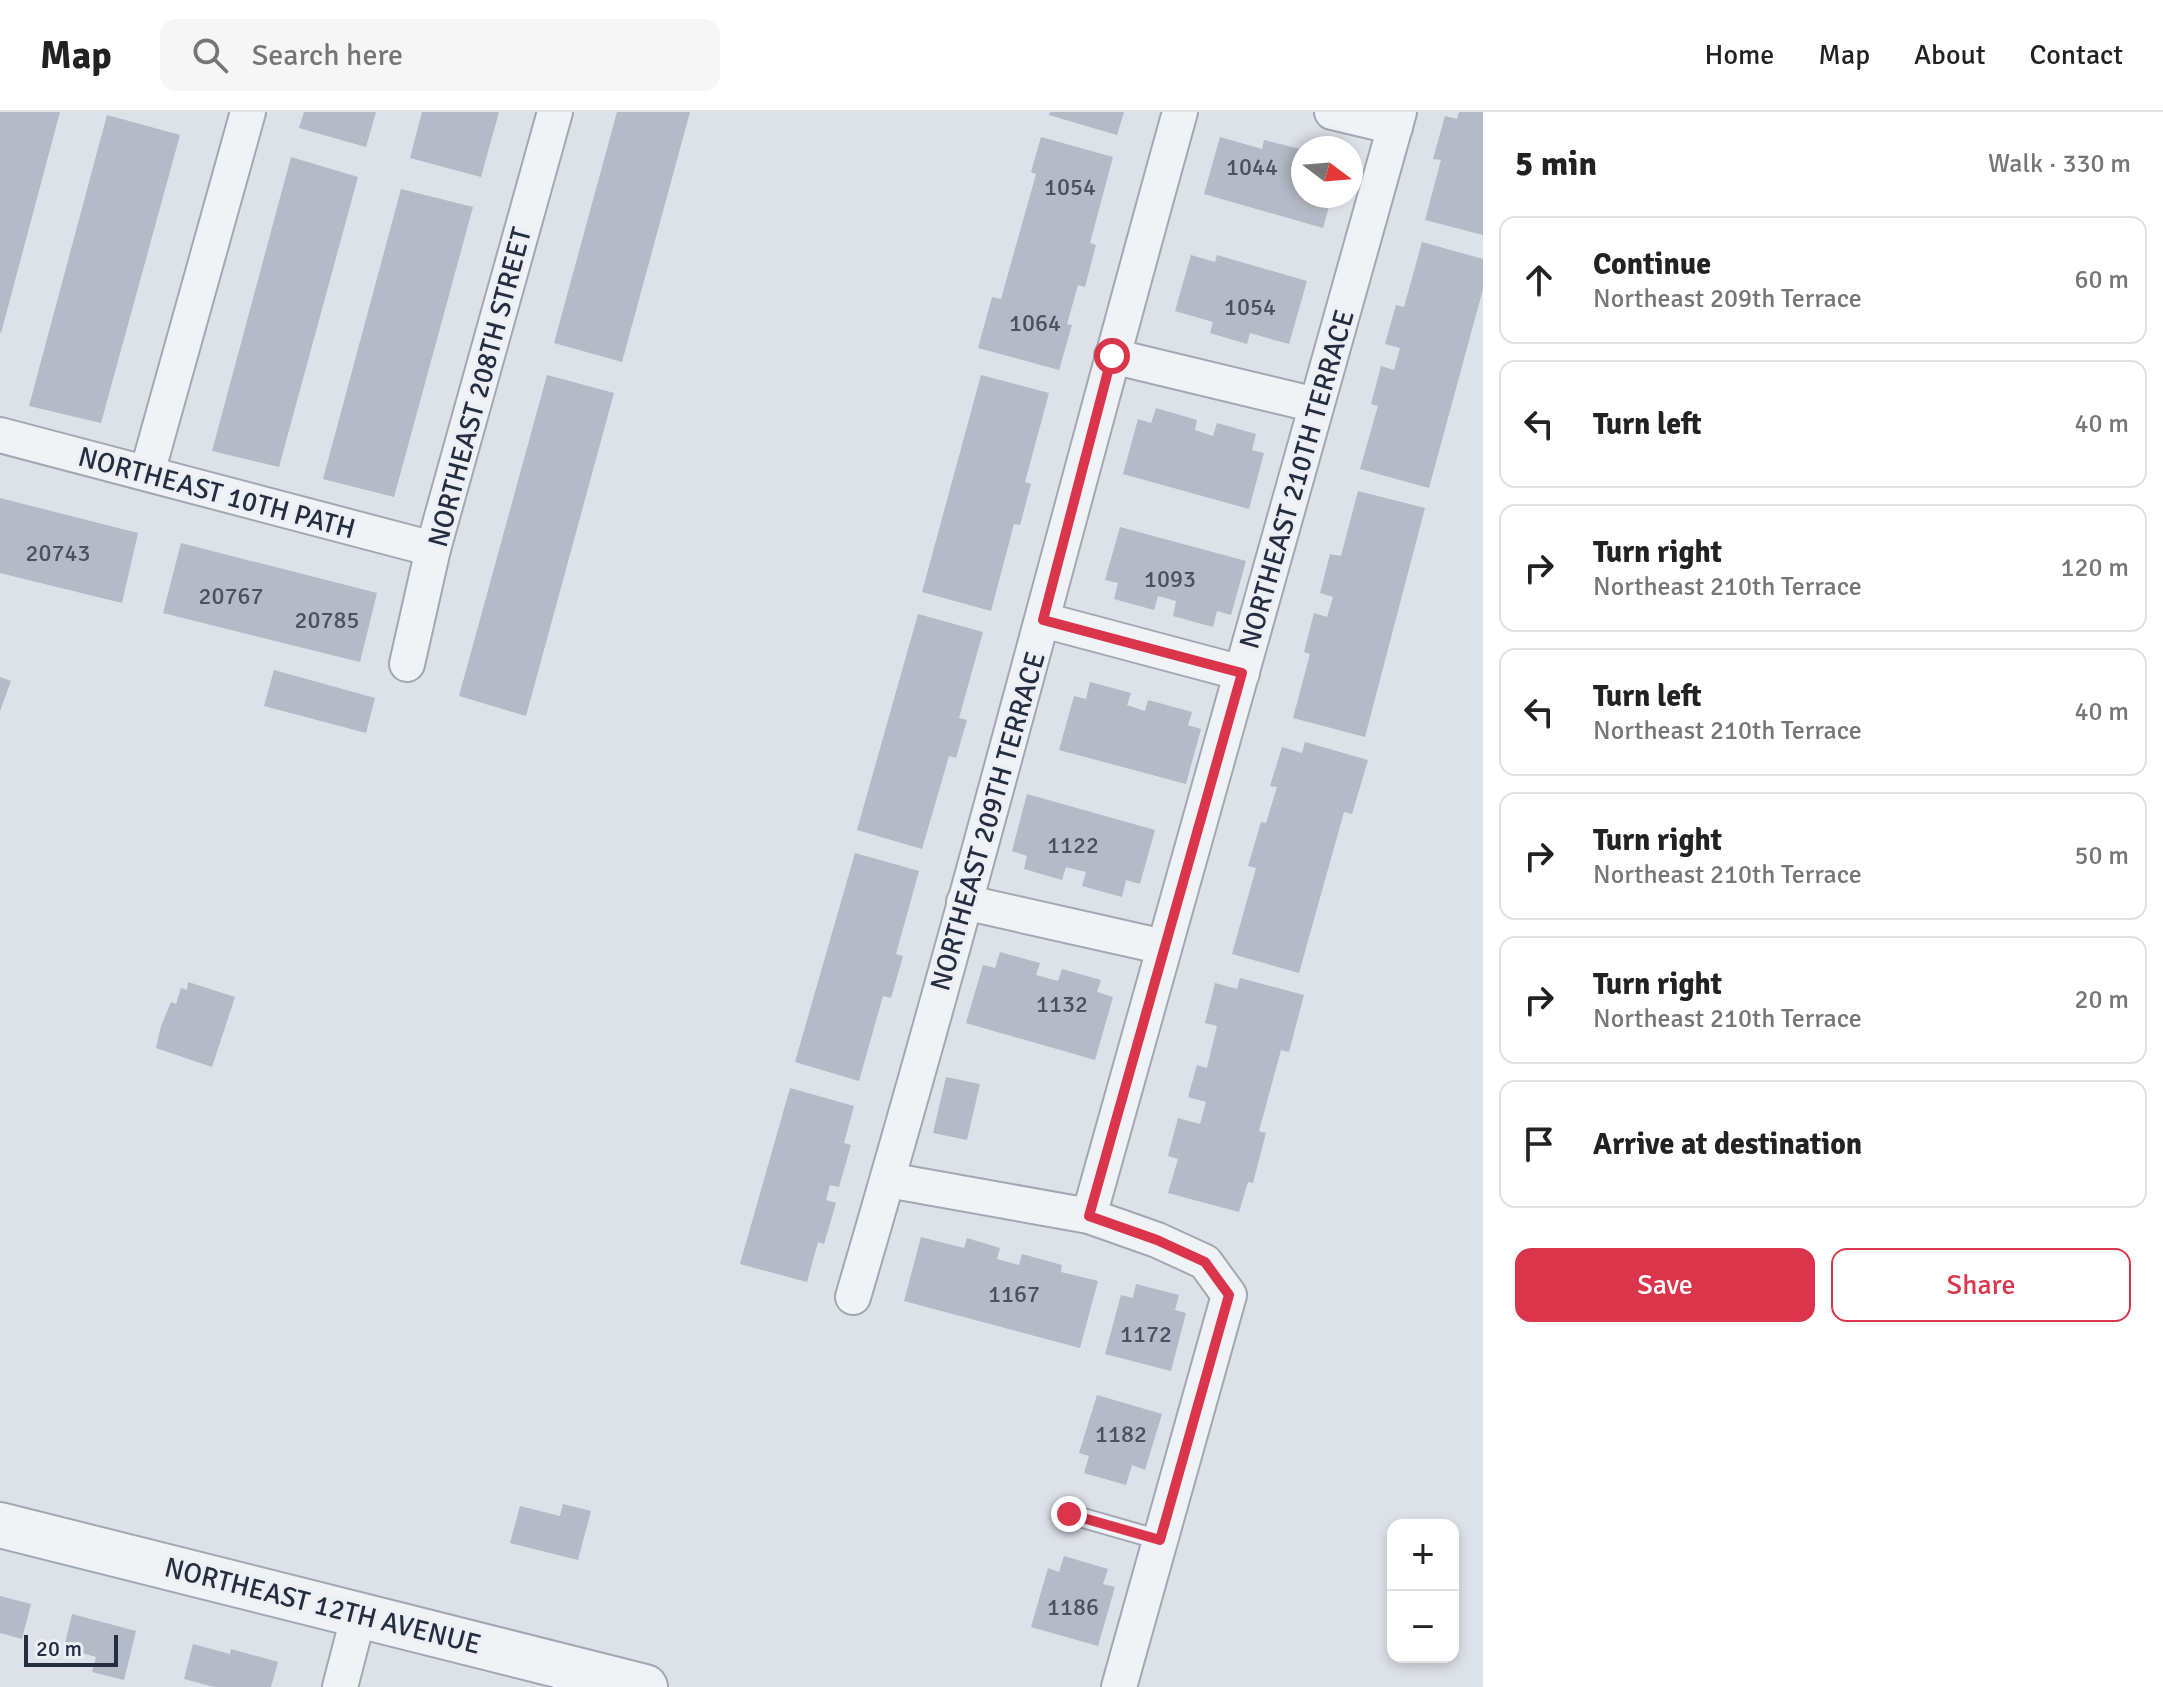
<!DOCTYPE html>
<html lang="en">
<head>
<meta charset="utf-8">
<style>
  :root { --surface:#fff; --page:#f6f6f6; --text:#222; --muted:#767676; --line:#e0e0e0; --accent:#da354b }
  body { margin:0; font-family:Signika,sans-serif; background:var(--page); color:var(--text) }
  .controls { position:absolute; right:24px; bottom:24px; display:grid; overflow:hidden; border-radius:16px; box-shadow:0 4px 12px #0003 }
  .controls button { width:72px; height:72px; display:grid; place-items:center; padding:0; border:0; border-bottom:2px solid var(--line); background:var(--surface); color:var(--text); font:40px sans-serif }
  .compass { position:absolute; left:1291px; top:24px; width:72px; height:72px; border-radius:50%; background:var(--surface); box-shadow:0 4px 12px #0003; rotate:106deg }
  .scale { position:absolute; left:24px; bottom:20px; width:94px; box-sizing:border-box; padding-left:8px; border:4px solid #252e40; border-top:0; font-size:22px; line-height:28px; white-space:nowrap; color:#252e40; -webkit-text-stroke:6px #ecf0f6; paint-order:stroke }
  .stop { position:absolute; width:24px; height:24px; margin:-18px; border:6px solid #da354b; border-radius:50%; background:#fff }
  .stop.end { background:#da354b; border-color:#fff; box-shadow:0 2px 8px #0008 }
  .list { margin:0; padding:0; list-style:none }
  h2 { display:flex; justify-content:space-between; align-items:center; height:104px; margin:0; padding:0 32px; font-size:34px }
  h2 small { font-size:26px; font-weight:400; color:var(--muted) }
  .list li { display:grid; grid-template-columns:52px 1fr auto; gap:24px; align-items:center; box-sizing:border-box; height:128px; margin:0 16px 16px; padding:0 16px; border:2px solid var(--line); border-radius:16px }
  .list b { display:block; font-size:30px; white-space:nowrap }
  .list p { margin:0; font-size:26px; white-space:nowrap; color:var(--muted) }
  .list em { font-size:26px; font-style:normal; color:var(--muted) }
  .actions { display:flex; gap:16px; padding:24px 32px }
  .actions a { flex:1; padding:18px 0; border:2px solid var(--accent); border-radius:16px; text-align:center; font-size:28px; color:var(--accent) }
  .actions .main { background:var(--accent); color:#fff }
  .icon { flex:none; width:44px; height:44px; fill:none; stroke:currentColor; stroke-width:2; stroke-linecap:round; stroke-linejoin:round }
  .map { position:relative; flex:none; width:1483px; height:1575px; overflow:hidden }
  header { display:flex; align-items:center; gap:48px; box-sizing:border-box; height:112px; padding:0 40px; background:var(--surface); border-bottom:2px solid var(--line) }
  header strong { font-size:38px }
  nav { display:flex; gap:44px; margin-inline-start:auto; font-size:28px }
  .search { width:560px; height:72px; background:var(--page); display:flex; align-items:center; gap:20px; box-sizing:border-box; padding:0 28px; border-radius:16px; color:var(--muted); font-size:30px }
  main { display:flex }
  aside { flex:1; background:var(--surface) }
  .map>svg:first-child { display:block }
</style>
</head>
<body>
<header>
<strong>Map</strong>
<div class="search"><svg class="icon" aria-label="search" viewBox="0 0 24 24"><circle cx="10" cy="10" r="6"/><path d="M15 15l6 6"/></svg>Search here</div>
<nav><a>Home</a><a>Map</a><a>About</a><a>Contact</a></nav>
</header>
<main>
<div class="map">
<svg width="1483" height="1575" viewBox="0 0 1483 1575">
  <rect width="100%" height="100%" fill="#dde1e8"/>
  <g fill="#b4bac6">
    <path d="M0 0H60L1 221 0 220Z"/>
    <path d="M304 0H376L366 35 299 16Z"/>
    <path d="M422 0H499L481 65 410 46Z"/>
    <path d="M617 0H690L622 250 554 231Z"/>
    <path d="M1050 0H1124L1117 23 1049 3Z"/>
    <path d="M1459 0H1483V123L1425 108 1441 48 1433 47 1445 4 1457 7Z"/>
    <path d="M107 3 180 23 101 311 29 294Z"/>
    <path d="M1041 25 1113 45 1090 131 1096 133 1085 175 1078 173 1067 212 1072 213 1059 258 978 236 992 185 1001 187 1036 62 1031 60Z"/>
    <path d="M1220 25 1262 37 1264 28 1300 37 1299 45 1303 46V84H1332L1323 116 1204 82Z"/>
    <path d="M291 45 358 65 279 355 212 339Z"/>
    <path d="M401 77 473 95 394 385 323 367Z"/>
    <path d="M1422 130 1483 147V177L1429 376 1360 357 1378 294 1371 292 1381 254 1394 258 1400 236 1385 232 1396 193 1404 195Z"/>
    <path d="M1191 143 1215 150 1217 143 1307 169 1289 232 1250 221 1247 232 1210 221 1213 210 1175 199Z"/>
    <path d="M547 263 614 281 526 604 459 584Z"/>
    <path d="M981 263 1049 281 1025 370 1031 372 1020 413 1014 412 991 499 922 480Z"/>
    <path d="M1156 296 1197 308 1195 318 1213 324 1217 311 1256 322 1252 338 1264 341 1249 397 1123 362 1138 307 1151 311Z"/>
    <path d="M1358 379 1425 396 1365 625 1293 606 1310 542 1304 540 1314 501 1327 505 1333 485 1320 481 1330 442 1341 444Z"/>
    <path d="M0 386 138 421 122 491 0 461Z"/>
    <path d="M1120 415 1246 449 1231 503 1217 499 1213 515 1173 504 1176 489 1158 484 1154 498 1114 487 1118 471 1105 468Z"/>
    <path d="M181 431 377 481 360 550 163 501Z"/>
    <path d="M918 502 983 520 959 606 967 608 956 646 949 644 922 737 857 718Z"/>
    <path d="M274 558 375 586 366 621 264 594Z"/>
    <path d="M0 565 11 569 0 599Z"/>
    <path d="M1090 570 1131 581 1127 593 1145 599 1148 588 1192 600 1188 613 1201 617 1186 672 1059 638 1074 584 1086 587Z"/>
    <path d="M1305 630 1368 648 1352 702 1344 700 1299 861 1232 842 1256 756 1248 754 1261 710 1266 711 1277 675 1270 674 1282 635 1302 641Z"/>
    <path d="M1027 682 1155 718 1140 772 1126 768 1122 785 1082 774 1086 760 1066 755 1062 768 1024 757 1027 744 1012 739Z"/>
    <path d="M855 741 919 759 896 842 903 844 891 886 883 884 859 969 795 950Z"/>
    <path d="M1000 840 1040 851 1036 863 1058 869 1062 857 1101 868 1097 880 1113 885 1095 948 966 911 983 853 995 856Z"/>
    <path d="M1240 866 1304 883 1289 940 1281 938 1259 1019 1266 1021 1253 1071 1248 1070 1239 1100 1168 1081 1178 1047 1168 1044 1178 1006 1200 1012 1206 990 1188 985 1197 953 1207 956 1217 914 1205 911 1215 871 1237 877Z"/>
    <path d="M188 870 235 885 212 955 156 936 161 914 171 890 176 892 181 876 187 878Z"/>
    <path d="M946 965 980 972 967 1028 933 1021Z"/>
    <path d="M790 976 854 994 844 1031 851 1033 839 1075 830 1073 826 1088 836 1091 824 1132 818 1130 807 1170 740 1152Z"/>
    <path d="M921 1125 964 1136 967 1126 1000 1136 997 1147 1019 1153 1022 1142 1062 1153 1061 1160 1098 1169 1080 1236 904 1189Z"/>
    <path d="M1136 1172 1179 1183 1175 1198 1186 1201 1171 1259 1105 1242 1121 1183 1133 1186Z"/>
    <path d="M1097 1283 1162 1302 1145 1358 1132 1353 1126 1373 1084 1361 1089 1344 1079 1341Z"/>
    <path d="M563 1392 591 1399 578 1448 510 1431 520 1394 560 1404Z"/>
    <path d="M1064 1444 1108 1457 1103 1472 1115 1475 1098 1534 1031 1515 1048 1456 1059 1460Z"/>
    <path d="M0 1484 31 1492 22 1527 0 1521Z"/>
    <path d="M72 1502 136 1519 124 1568 92 1560 96 1545 64 1536Z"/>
    <path d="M193 1532 230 1542 231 1537 278 1550 271 1575H214L184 1567Z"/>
  </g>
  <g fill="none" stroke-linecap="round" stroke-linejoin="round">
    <g stroke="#a2a8b2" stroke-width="22">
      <path id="service" d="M1069 1402 1160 1428"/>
    </g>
    <g stroke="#a2a8b2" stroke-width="38">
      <g id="minor">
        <path d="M1332 0 1395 15"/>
        <path d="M1112 244 1316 293"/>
        <path d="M0 323 433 437"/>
        <path d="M147 361 248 0"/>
        <path d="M1043 508 1242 561"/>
        <path d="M407 552 433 437 555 0"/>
        <path d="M964 790 1164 835"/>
        <path d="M888 1068 1089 1104 1157 1128 1205 1150 1229 1183 1119 1575"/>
        <path d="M1089 1104 1399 0"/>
        <path d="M853 1185C969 792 1070 395 1180 0"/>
        <path d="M340 1575 359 1502"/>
      </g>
    </g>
    <g stroke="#a2a8b2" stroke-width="48">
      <path id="tertiary" d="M0 1413 645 1575"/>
    </g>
    <use href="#service" stroke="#f0f2f6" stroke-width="18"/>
    <use href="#minor" stroke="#f0f2f6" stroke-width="34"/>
    <use href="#tertiary" stroke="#f0f2f6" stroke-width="44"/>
  </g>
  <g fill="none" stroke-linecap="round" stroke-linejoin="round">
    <path stroke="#da354b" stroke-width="10" d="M1069 1402 1160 1428 1229 1183 1205 1150 1157 1128 1089 1104 1242 561 1043 508 1112 244"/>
  </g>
  <g text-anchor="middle" stroke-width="7" stroke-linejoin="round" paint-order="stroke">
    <g font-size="24" fill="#495162">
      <text x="1252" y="63">1044</text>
      <text x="1070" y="83">1054</text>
      <text x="1250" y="203">1054</text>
      <text x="1035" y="219">1064</text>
      <text x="58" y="449">20743</text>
      <text x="1170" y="475">1093</text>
      <text x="231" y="492">20767</text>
      <text x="327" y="516">20785</text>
      <text x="1073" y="741">1122</text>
      <text x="1062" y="900">1132</text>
      <text x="1014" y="1190">1167</text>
      <text x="1146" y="1230">1172</text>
      <text x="1121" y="1330">1182</text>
      <text x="1073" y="1503">1186</text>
    </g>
    <g font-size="28" fill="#252e40" stroke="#ecf0f6">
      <text transform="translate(479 275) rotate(-75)" y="10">NORTHEAST 208TH STREET</text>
      <text transform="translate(1296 367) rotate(-74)" y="10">NORTHEAST 210TH TERRACE</text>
      <text transform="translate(217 380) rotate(15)" y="10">NORTHEAST 10TH PATH</text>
      <text transform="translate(987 709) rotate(-74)" y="10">NORTHEAST 209TH TERRACE</text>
      <text transform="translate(323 1493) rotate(14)" y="10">NORTHEAST 12TH AVENUE</text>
    </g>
  </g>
</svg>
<div class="controls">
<button>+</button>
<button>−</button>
</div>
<svg class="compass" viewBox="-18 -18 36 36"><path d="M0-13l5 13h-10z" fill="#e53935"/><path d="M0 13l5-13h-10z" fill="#767676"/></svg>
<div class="scale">20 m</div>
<div class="stop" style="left:1112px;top:244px"></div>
<div class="stop end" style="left:1069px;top:1402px"></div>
</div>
<aside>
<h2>5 min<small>Walk · 330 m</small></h2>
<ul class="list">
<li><svg class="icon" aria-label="ahead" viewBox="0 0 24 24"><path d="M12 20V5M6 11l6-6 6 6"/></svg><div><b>Continue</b><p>Northeast 209th Terrace</p></div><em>60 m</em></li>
<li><svg class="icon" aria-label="left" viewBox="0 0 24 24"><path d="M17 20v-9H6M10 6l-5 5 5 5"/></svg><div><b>Turn left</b></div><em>40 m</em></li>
<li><svg class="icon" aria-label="right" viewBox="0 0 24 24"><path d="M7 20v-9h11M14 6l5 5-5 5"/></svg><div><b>Turn right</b><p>Northeast 210th Terrace</p></div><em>120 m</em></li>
<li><svg class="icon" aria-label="left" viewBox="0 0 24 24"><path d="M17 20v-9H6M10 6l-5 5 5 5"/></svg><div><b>Turn left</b><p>Northeast 210th Terrace</p></div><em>40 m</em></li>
<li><svg class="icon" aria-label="right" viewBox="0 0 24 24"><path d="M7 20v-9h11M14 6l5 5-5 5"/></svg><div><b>Turn right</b><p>Northeast 210th Terrace</p></div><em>50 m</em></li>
<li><svg class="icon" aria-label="right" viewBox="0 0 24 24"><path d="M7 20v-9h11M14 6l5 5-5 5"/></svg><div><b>Turn right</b><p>Northeast 210th Terrace</p></div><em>20 m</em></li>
<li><svg class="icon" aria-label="arrive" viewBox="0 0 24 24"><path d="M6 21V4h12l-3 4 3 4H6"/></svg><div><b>Arrive at destination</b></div></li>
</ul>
<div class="actions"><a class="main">Save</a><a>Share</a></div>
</aside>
</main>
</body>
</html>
